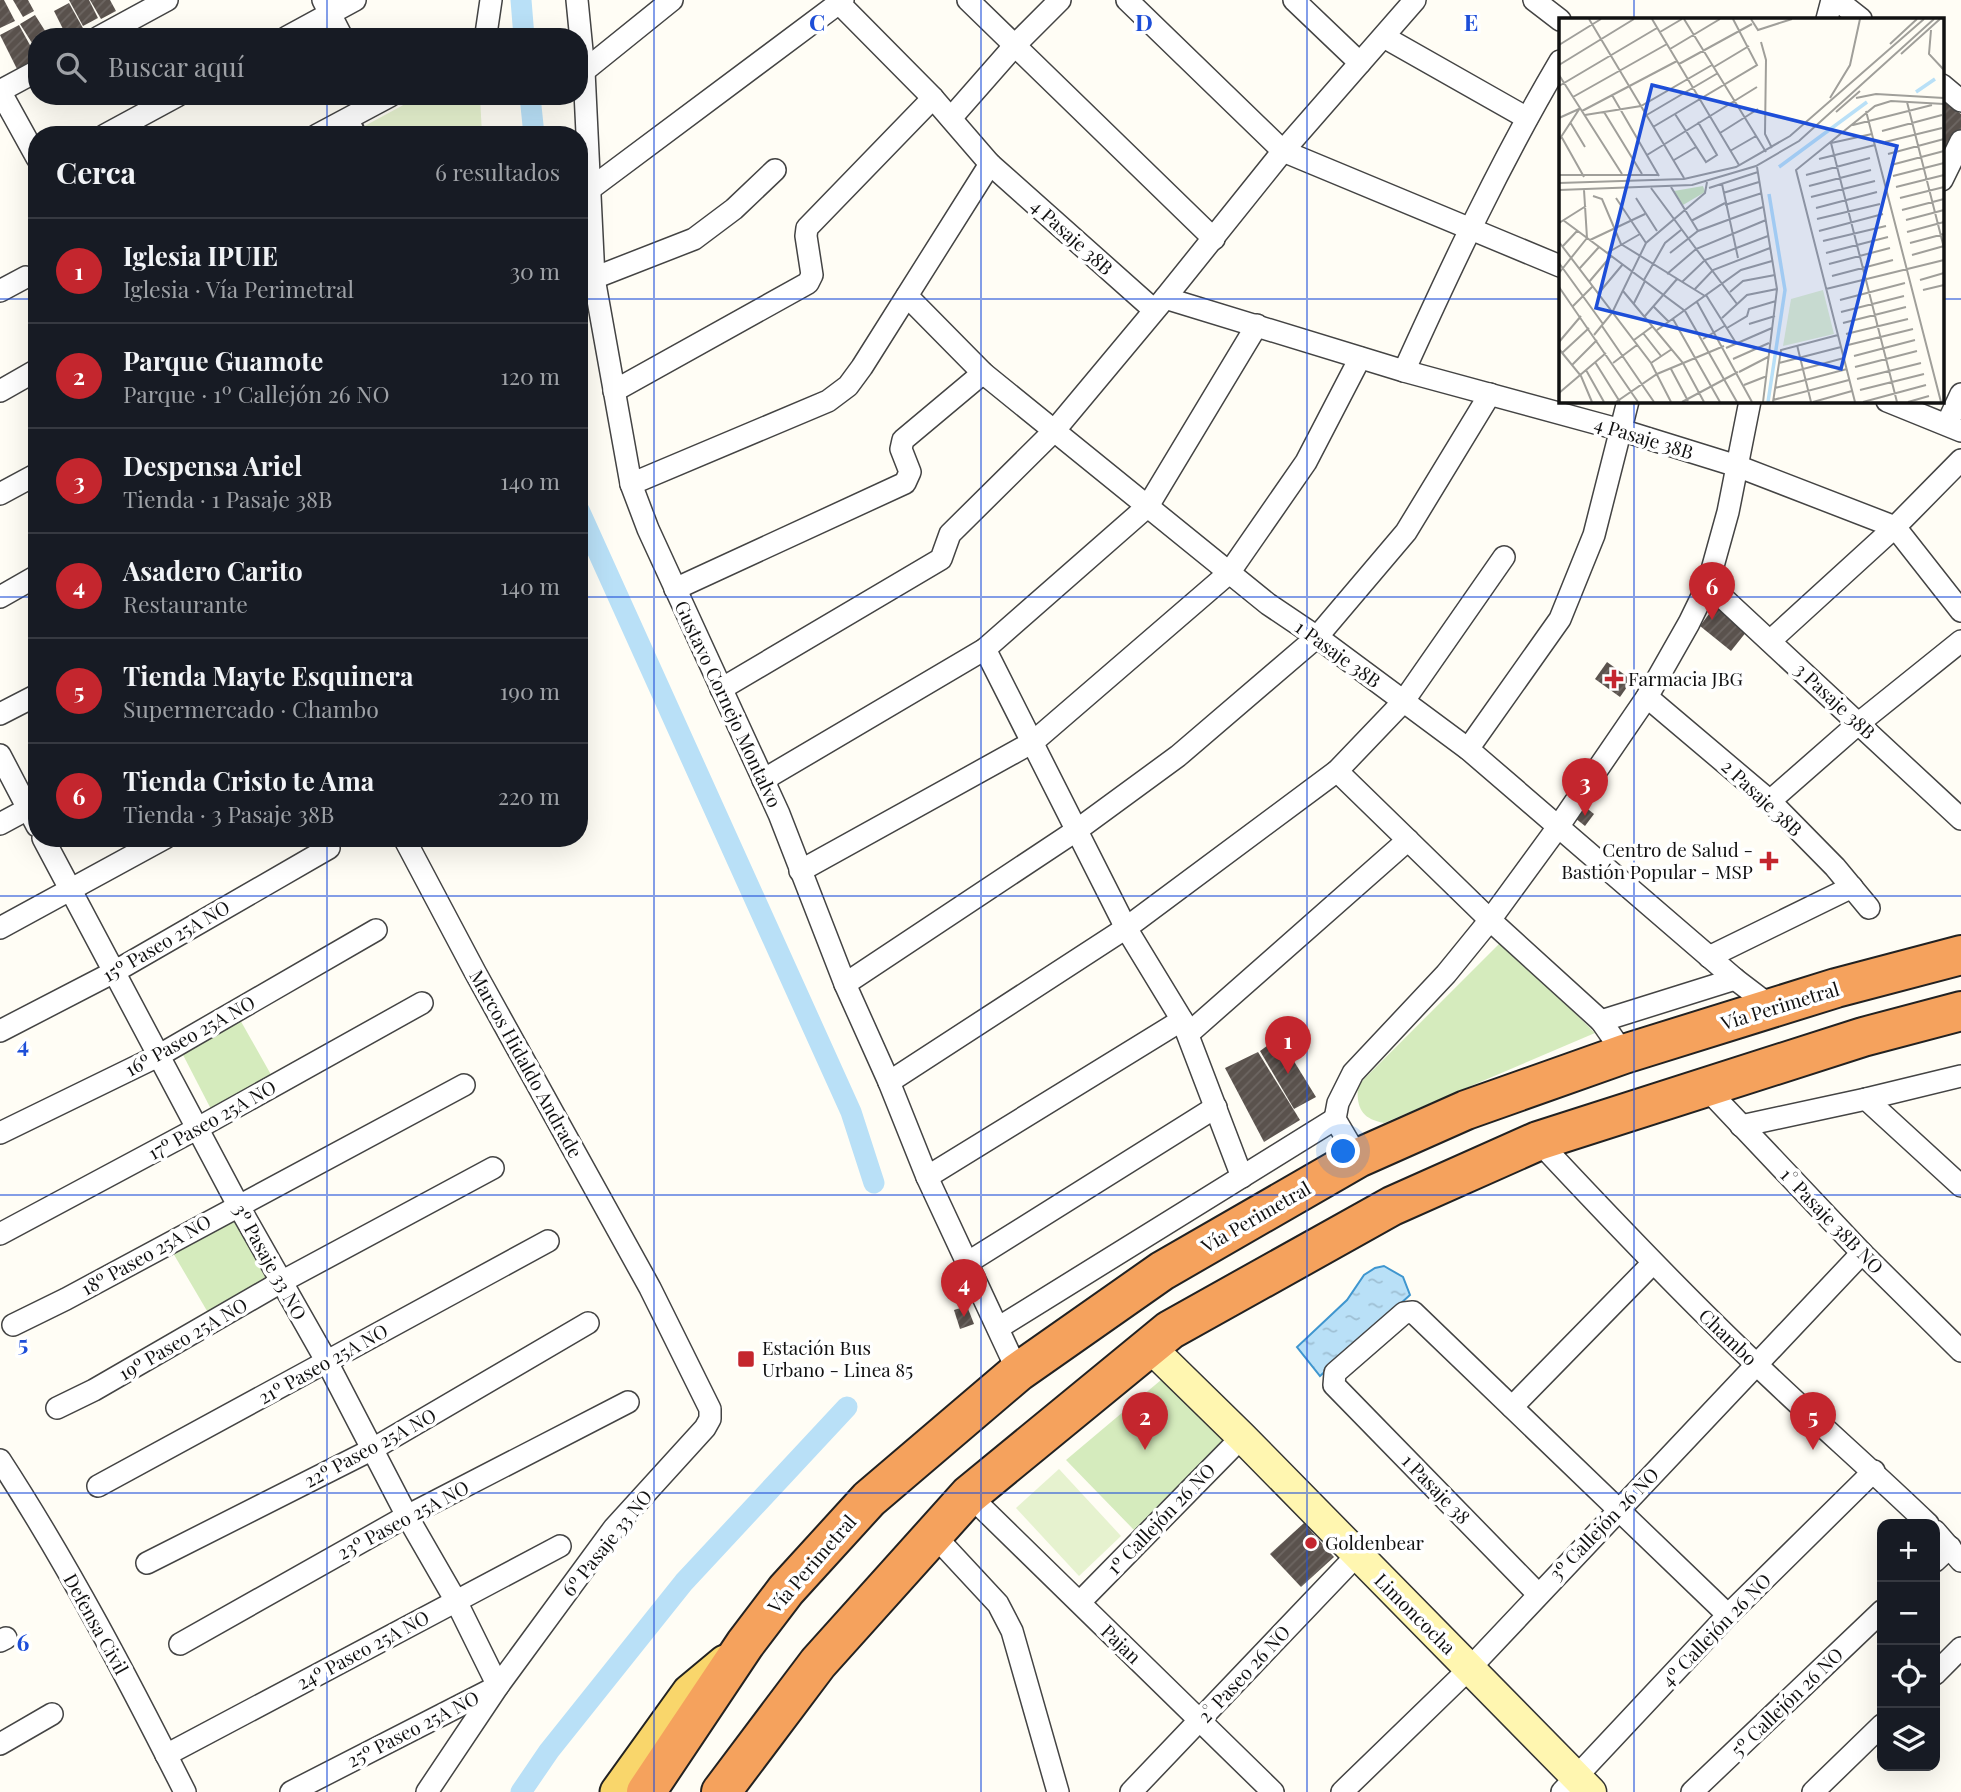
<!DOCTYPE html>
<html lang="es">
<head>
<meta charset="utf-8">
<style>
  :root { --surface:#171b24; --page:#242831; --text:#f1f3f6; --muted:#9ea1a6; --line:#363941; --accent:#c4262e }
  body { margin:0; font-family:"Playfair Display",serif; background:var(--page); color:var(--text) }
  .controls { position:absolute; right:21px; bottom:21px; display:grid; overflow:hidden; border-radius:14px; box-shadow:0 7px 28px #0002 }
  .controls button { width:63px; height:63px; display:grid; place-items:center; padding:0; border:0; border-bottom:2px solid var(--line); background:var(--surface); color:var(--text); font:35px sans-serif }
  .you { position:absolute; left:1344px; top:1152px; width:24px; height:24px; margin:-18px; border:5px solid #fff; border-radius:50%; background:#1a73e8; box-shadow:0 0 0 10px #1a73e833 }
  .badge { display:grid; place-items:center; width:46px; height:46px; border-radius:50%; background:var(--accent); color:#fff; font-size:23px; font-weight:700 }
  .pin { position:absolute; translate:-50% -58px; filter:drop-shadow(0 2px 4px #0008) }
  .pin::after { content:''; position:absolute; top:37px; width:24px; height:21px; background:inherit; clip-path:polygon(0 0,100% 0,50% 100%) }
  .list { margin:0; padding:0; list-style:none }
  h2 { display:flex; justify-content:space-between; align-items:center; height:91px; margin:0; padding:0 28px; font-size:30px }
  h2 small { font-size:23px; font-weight:400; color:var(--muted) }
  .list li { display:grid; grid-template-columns:46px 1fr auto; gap:21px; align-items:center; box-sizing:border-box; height:105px; padding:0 28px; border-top:2px solid var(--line) }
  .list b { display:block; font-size:26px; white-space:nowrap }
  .list p { margin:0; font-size:23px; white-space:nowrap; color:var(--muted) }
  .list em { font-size:23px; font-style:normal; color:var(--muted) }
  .icon { flex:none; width:38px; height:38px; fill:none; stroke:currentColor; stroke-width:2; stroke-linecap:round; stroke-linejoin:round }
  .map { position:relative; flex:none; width:1961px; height:1792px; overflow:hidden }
  .search { position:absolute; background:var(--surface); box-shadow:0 7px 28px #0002; left:28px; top:28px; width:560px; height:77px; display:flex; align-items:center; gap:18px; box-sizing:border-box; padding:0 24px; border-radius:28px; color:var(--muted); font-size:26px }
  .panel { position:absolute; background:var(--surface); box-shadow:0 7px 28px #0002; left:28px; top:126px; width:560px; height:721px; border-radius:28px }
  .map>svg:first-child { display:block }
</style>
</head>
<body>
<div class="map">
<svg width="1961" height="1792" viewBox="0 0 1961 1792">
  <defs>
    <pattern id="water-ripples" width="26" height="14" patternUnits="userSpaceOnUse" patternTransform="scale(1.75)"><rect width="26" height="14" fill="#b9e0f7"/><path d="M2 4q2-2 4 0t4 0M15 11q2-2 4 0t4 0" fill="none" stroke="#9ebfd3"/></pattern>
    <pattern id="building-hatch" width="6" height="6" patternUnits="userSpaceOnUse" patternTransform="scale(1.75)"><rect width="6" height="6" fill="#5a524d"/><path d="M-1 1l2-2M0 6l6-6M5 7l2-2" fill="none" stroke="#6d6662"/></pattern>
  </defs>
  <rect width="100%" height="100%" fill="#fffdf5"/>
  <g fill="#d5ebbd">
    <path d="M1502 941 1595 1033 1384 1123C1361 1119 1356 1107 1358 1085Z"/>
    <path d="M239 1018 274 1080 213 1113 181 1051Z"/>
    <path d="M240 1215 275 1280 210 1316 173 1253Z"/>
    <path d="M1161 1380 1223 1441 1134 1530 1066 1460Z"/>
  </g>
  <g fill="#e6f2cf">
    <path d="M420 96H480L482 135H348Z"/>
    <path d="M1059 1469 1121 1536 1079 1576 1016 1508Z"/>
  </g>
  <path fill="url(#water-ripples)" stroke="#3f96cf" stroke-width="2" d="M1384 1266 1403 1277 1410 1295 1320 1376 1297 1347 1347 1300 1364 1275 1375 1268Z"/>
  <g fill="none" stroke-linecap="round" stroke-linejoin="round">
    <g stroke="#b9e0f7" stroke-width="21">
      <path d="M521 0 524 37"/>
      <path d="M530 96 534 135"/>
      <path d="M579 510 851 1112 874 1183"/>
      <path d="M521 1792 549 1751 684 1582 847 1407"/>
    </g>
  </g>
  <g fill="url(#building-hatch)">
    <path d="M0 0H4L15 21 0 28Z"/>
    <path d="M13 0H28L34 11 23 17Z"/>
    <path d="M69 0H89L98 18 83 26Z"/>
    <path d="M90 0H110L116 11 101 19Z"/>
    <path d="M69 3 84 30 71 37H67L54 11Z"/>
    <path d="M35 15 49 37H37V51L20 24Z"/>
    <path d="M19 25 37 58 17 69 0 35Z"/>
    <path d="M1942 100 1961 114V131L1942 165Z"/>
    <path d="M1715 606 1747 631 1731 651 1700 626Z"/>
    <path d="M1607 662 1632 680 1620 697 1595 679Z"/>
    <path d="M1584 806 1594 814 1585 826 1575 818Z"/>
    <path d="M1279 1037 1316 1097 1294 1109 1260 1051Z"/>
    <path d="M1258 1052 1300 1120 1264 1142 1225 1068Z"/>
    <path d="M967 1306 974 1324 960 1329 954 1310Z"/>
    <path d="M1304 1523 1334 1557 1301 1587 1270 1554Z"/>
  </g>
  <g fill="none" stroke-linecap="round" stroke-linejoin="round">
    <g stroke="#444" stroke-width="14">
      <path id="lane" d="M352 116 361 135"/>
    </g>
    <g stroke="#444" stroke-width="24">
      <g id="street">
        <path d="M323 0 342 37"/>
        <path d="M577 0 584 71 594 278 631 484 648 529 779 814 845 984 889 1082 927 1177 1018 1372"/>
        <path d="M968 0 1214 239"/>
        <path d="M1127 0 1283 151 1560 266"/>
        <path d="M1294 0 1360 63"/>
        <path d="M1534 0 1560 20"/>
        <path d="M1837 0 1861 19"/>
        <path d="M839 3 933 98 990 164 1154 310"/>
        <path d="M1827 19 1832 0"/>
        <path d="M99 37 167 0"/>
        <path d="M287 37 355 0"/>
        <path d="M483 37 486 34 491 0"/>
        <path d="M1384 37 1527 118"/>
        <path d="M584 71 672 0"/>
        <path d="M1942 85 1961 101"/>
        <path d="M0 91 37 158"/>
        <path d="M0 91 37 71"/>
        <path d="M951 118 1016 44 1060 0"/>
        <path d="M105 135 177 96"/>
        <path d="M317 135 390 96"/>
        <path d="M1942 180 1961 141"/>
        <path d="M590 189 843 0"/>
        <path d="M594 278 694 239 734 209 775 170"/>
        <path d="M0 291 26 277"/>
        <path d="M907 296 983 373 1268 604 1317 637 1468 749 1735 979 1773 1008"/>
        <path d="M1165 298 1404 371 1621 430 1737 466 1895 527 1961 611"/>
        <path d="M1404 371C1452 265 1501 161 1560 61"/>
        <path d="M0 391 37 370"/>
        <path d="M614 391 808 283 812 275 806 236 807 228 933 98"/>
        <path d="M1887 401 1961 431"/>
        <path d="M1947 424 1961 394"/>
        <path d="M631 484 828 401 848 386 862 367 990 164"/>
        <path d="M0 494 37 474"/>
        <path d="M1708 584 1961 819"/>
        <path d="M675 589 905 483 910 472 901 449 903 440 983 373"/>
        <path d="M0 597 37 576"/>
        <path d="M1770 641 1895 527 1961 460"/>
        <path d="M985 649 1126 928 1182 1020 1242 1177"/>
        <path d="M721 689 941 559 950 534 1054 431 1165 298 1283 151 1415 0"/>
        <path d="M1647 697 1770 801 1835 867 1869 908"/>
        <path d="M0 714 37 695"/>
        <path d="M1468 749 1560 619 1594 535 1628 401"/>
        <path d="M0 755 37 826"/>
        <path d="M1337 771 1490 920 1601 1021 1624 1054"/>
        <path d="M763 780 985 649 1148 506 1257 325"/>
        <path d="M1770 801 1859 723 1961 641"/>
        <path d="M0 824 37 804"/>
        <path d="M43 838 238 1205 327 1362 407 1516 456 1601 498 1686 291 1792"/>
        <path d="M404 838 475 972 650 1288 710 1409V1419L705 1428 614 1528 498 1686 427 1792"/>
        <path d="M800 871 1033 742 1229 573 1306 462 1360 358"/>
        <path d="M0 928 165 838"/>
        <path d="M1709 957 1852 887"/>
        <path d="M845 984 1077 830 1178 756 1317 637 1406 532 1490 394"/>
        <path d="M1601 1021 1735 979"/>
        <path d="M0 1031 114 972 329 848"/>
        <path d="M1188 1034 1408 840"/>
        <path d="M889 1082 1126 928 1337 771 1403 702 1504 557"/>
        <path d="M1706 1088 1862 1253 1961 1351"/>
        <path d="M1866 1099 1961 1186"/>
        <path d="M1741 1126 1866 1099 1961 1076"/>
        <path d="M0 1133 158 1056 376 930"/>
        <path d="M1538 1141C1609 1217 1681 1293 1757 1365 1813 1419 1872 1470 1928 1524"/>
        <path d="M1358 1158 1335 1119 1338 1103 1353 1073 1446 974 1490 920 1558 827 1647 697 1689 623 1708 584 1728 512 1750 401"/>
        <path d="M927 1177 1182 1020"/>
        <path d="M0 1234 198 1128 422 1003"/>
        <path d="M967 1263 1216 1107"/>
        <path d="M13 1325 66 1299 464 1085"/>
        <path d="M998 1328 1335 1119"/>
        <path d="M1512 1407 1653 1263"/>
        <path d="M57 1408 94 1390 281 1282 493 1168"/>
        <path d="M0 1460C69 1566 128 1679 185 1792"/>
        <path d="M98 1486 548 1241"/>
        <path d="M969 1495 1273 1792"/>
        <path d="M1935 1531 1961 1561"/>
        <path d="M932 1533 998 1604 1012 1631 1058 1792"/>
        <path d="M1935 1561 1950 1547"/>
        <path d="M147 1563 371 1450 588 1323"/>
        <path d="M1538 1594 1334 1385 1335 1373 1404 1313 1413 1312 1728 1615"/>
        <path d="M1080 1602 1242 1437"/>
        <path d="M0 1641 6 1638"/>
        <path d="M180 1644 407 1516 628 1402"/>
        <path d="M1935 1674 1961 1648"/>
        <path d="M0 1744 52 1714"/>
        <path d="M166 1755 560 1546"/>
        <path d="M1131 1792 1357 1555"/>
        <path d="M1342 1792 1469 1669 1862 1253"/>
        <path d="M1562 1792 1728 1615 1874 1471"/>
        <path d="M1692 1792 1882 1611"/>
        <path d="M1813 1792 1882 1725"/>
      </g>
    </g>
    <g stroke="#333" stroke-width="33">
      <path id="secondary" d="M1150 1347 1242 1437 1591 1792"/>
    </g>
    <g stroke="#222" stroke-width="37">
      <path id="primary" d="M617 1792 689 1692 725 1662"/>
    </g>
    <g stroke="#222" stroke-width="42">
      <g id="highway">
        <path d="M646 1792 745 1644 786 1590 869 1499 1018 1372 1162 1271 1358 1158 1466 1110 1624 1054 1836 988 1961 955"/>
        <path d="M721 1792 818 1663 969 1495 1170 1330 1392 1206 1538 1141 1863 1037 1961 1011"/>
      </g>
    </g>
    <use href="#lane" stroke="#fff" stroke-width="10"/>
    <use href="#street" stroke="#fff" stroke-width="21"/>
    <use href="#secondary" stroke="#fff6b0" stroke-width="30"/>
    <use href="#primary" stroke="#f9d66b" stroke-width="33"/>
    <use href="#highway" stroke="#f5a25d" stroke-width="38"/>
  </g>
  <path fill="none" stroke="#1d4ed8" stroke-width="2" stroke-opacity="0.55" d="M327 0V37M654 0V1792M981 0V1792M1307 0V1792M1634 0V19M327 96V135M0 299H37M579 299H1560M1942 299H1961M1634 401V1792M0 597H37M579 597H1961M327 838V1792M0 896H1961M0 1195H1961M0 1493H1961"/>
  <g fill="#c4262e" stroke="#fff" stroke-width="2.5">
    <path d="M1610.5 668.5h7v7h7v7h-7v7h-7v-7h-7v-7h7z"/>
    <path d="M1765.5 850.5h7v7h7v7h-7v7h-7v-7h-7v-7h7z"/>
    <rect x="737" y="1350" width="18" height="18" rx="3.5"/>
    <circle cx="1311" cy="1543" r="7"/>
  </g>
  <g text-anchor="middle" stroke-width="7" stroke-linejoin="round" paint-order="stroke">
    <g font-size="19" fill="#111" stroke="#fff">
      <text transform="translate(1072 237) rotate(42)" y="7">4 Pasaje 38B</text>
      <text transform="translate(1644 438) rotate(17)" y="7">4 Pasaje 38B</text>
      <text transform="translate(1338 654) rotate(36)" y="7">1 Pasaje 38B</text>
      <text transform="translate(1835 701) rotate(43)" y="7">3 Pasaje 38B</text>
      <text transform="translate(728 704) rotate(65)" y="7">Gustavo Cornejo Montalvo</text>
      <text transform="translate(1762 798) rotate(43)" y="7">2 Pasaje 38B</text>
      <text transform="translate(166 941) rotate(-30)" y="7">15º Paseo 25A NO</text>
      <text transform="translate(1780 1006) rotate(-17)" y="7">Vía Perimetral</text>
      <text transform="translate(190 1036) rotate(-29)" y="7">16º Paseo 25A NO</text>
      <text transform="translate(526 1064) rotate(61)" y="7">Marcos Hidaldo Andrade</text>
      <text transform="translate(212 1120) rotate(-29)" y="7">17º Paseo 25A NO</text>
      <text transform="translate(1256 1217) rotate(-30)" y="7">Vía Perimetral</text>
      <text transform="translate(1832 1221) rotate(46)" y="7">1° Pasaje 38B NO</text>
      <text transform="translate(146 1255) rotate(-29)" y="7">18º Paseo 25A NO</text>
      <text transform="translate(270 1262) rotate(61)" y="7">3º Pasaje 33 NO</text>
      <text transform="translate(1728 1337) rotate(44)" y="7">Chambo</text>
      <text transform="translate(183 1339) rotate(-30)" y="7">19º Paseo 25A NO</text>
      <text transform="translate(323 1364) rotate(-29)" y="7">21º Paseo 25A NO</text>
      <text transform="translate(370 1448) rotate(-28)" y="7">22º Paseo 25A NO</text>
      <text transform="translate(1436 1489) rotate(46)" y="7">1 Pasaje 38</text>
      <text transform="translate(1161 1519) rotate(-46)" y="7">1º Callejón 26 NO</text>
      <text transform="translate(403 1520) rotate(-28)" y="7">23º Paseo 25A NO</text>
      <text transform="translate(1604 1524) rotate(-46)" y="7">3º Callejón 26 NO</text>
      <text transform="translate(607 1543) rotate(-51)" y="7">6º Pasaje 33 NO</text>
      <text transform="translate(812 1564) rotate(-49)" y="7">Vía Perimetral</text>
      <text transform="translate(1415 1614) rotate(45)" y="7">Limoncocha</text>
      <text transform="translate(96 1624) rotate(61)" y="7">Defensa Civil</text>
      <text transform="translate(1716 1630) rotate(-46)" y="7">4º Callejón 26 NO</text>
      <text transform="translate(1121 1644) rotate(44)" y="7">Pajan</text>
      <text transform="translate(363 1650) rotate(-28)" y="7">24º Paseo 25A NO</text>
      <text transform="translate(1244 1674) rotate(-47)" y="7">2° Paseo 26 NO</text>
      <text transform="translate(1787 1702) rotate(-44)" y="7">5º Callejón 26 NO</text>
      <text transform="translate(413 1729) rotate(-27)" y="7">25º Paseo 25A NO</text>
    </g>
    <g font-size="19" fill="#111" stroke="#fff" text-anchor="start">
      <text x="1628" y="686">Farmacia JBG</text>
      <text x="1753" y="857" text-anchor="end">Centro de Salud -<tspan x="1753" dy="22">Bastión Popular - MSP</tspan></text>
      <text x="762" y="1355">Estación Bus<tspan x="762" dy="22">Urbano - Linea 85</tspan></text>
      <text x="1325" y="1550">Goldenbear</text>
    </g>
  </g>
  <g transform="translate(1559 18)">
    <rect width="385" height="385" fill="#fffdf5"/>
    <path d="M144 168 146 174 124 187 115 173Z" fill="#d5ebbd"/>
    <path d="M264 272 275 316 224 328 232 281Z" fill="#e6f2cf"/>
    <path fill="none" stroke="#b9e0f7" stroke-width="3.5" d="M357 74 376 61M220 149 308 84M209 384 226 272 210 176"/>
    <path fill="none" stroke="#a09f9a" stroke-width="2" d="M30 1 125 160M93 1 180 147M125 1 207 134M192 1 199 12 233 1M372 12 370 36 385 52M101 14 123 1M202 24 207 42 206 116 213 130M331 26 358 1M0 27 42 1M111 31 161 1M342 36 381 1M120 46 193 6M0 47 75 1M155 49 190 28M0 57 63 156M0 68 98 10M53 77 100 158M14 79 108 26M271 80 291 47 301 1M297 80 317 76 385 80M348 84 385 230M23 93 118 43M307 93 382 384M45 94 83 156M277 94 301 73M116 96 147 144 158 137 139 104M26 97 82 88 153 47M86 98 159 55M0 100 20 91M11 104 26 129M294 107 373 87M94 109 198 47 174 1M323 113 383 97M161 115 199 91M313 116 272 125 338 384M2 118 25 159M0 122 21 90M326 124 383 110M171 133 197 118M329 136 385 121M88 137 198 69M260 141 316 127M115 142 137 129M332 147 385 133M198 149 218 271 204 384M0 157H99M247 157 311 140M334 158 385 145M0 165 125 161 177 149 231 118 365 1M163 166 179 240M250 168 312 152M112 169 139 213M337 169 385 157M92 170 178 286M150 170 199 154M0 172 133 167 197 148 240 123 375 1M164 175 200 164M34 178 43 181 62 226 146 278M252 179 316 163M57 180 87 225M77 180 98 213M341 180 385 169M166 187 203 175M257 190 318 174M343 192 385 181M258 201 321 186M4 202 126 293 178 384M347 202 385 192M132 203 166 185M0 205 27 188M260 213 324 196M348 214 385 204M31 222 86 196M264 223 327 208M0 224 92 345 112 384M351 225 385 216M3 229 18 213M48 235 81 216M111 235 139 213 204 189M267 235 329 219M353 237 385 228M0 245 44 306M270 246 331 230M21 250 40 229M0 255 28 220 25 172M108 256 137 231 207 202M273 258 334 242M85 262 106 225 122 212M361 262 385 255M30 264 52 238M123 264 146 242 209 218M0 269 79 384M267 271 385 242M135 272 154 252 211 230M364 272 385 267M64 273 124 345 145 384M171 274 184 263 216 257M39 276 64 246M147 277 177 325M281 282 346 265M138 284 193 384M75 285 86 263M14 288 33 269M95 289 110 304M282 294 345 278M86 298 118 261M163 300 188 277 218 271M114 301 161 384M284 305 347 289M190 306 216 298M43 308 95 384M168 310 188 298 190 291 217 283M98 312 182 252 213 243M84 315 102 338M287 316 349 301M35 317 53 295 87 225 146 175 148 164M144 321 167 307M75 322 94 308M0 324 22 298M238 327 252 384M289 327 354 311M167 330 213 310M0 331 22 358 33 384M3 335 30 310M295 338 356 322M174 341 210 325M36 344 61 384M54 345 78 327M92 345 113 331M220 345 282 329M13 347 38 322M296 349 358 333M112 351 129 383M27 352 45 384M180 354 209 339M218 358 285 340M298 361 362 345M185 367 208 358M216 370 288 351M301 372 365 356M0 375 47 335M214 382 290 362M57 384 98 356 165 328M123 384 179 354M214 384 222 332 279 317M254 384 293 373M296 384 237 152 316 88 332 83 385 86M304 384 367 367M349 384 370 378"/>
    <path fill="#1d4ed8" fill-opacity="0.15" stroke="#1d4ed8" stroke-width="3.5" d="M93 67 338 128 282 351 37 290Z"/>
    <rect width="385" height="385" fill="none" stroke="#111" stroke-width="3.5"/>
  </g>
  <g font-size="23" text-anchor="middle" font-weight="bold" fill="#1d4ed8" stroke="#fff" stroke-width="7" stroke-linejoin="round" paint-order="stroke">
    <text x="817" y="31">C</text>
    <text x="1144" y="31">D</text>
    <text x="1471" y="31">E</text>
    <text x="23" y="1053">4</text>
    <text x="23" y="1352">5</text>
    <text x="23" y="1651">6</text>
  </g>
</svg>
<div class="controls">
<button>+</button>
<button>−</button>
<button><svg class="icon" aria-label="locate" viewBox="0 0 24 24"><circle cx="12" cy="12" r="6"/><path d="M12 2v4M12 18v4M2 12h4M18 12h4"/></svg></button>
<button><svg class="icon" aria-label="layers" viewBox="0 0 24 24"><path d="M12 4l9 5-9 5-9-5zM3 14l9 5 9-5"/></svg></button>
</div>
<div class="you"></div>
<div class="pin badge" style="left:1288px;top:1074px">1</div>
<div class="pin badge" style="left:1145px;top:1450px">2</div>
<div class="pin badge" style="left:1585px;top:816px">3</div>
<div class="pin badge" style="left:964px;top:1317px">4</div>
<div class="pin badge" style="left:1813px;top:1450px">5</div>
<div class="pin badge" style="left:1712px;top:620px">6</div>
<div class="search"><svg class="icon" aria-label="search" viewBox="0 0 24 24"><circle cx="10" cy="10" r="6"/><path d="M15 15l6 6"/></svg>Buscar aquí</div>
<section class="panel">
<h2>Cerca<small>6 resultados</small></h2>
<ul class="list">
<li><span class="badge">1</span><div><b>Iglesia IPUIE</b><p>Iglesia · Vía Perimetral</p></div><em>30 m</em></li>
<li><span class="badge">2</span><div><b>Parque Guamote</b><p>Parque · 1º Callejón 26 NO</p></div><em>120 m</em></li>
<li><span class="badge">3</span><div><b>Despensa Ariel</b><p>Tienda · 1 Pasaje 38B</p></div><em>140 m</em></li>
<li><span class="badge">4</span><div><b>Asadero Carito</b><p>Restaurante</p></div><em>140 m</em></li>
<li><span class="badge">5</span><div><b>Tienda Mayte Esquinera</b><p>Supermercado · Chambo</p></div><em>190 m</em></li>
<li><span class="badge">6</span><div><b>Tienda Cristo te Ama</b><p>Tienda · 3 Pasaje 38B</p></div><em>220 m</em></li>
</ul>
</section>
</div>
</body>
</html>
